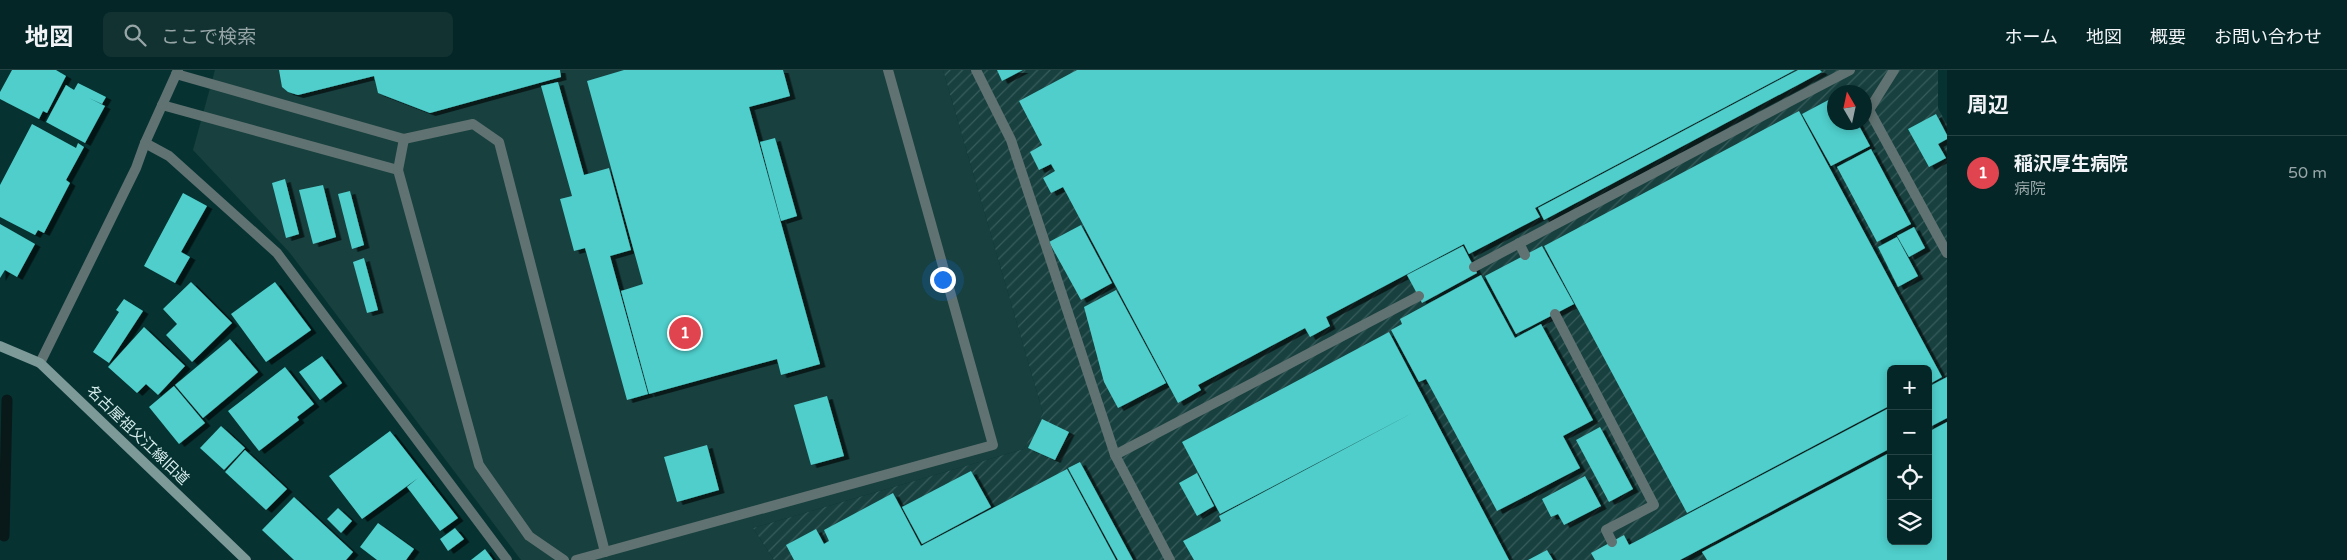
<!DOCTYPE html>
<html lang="ja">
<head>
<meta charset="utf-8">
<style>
  :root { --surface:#042626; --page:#123232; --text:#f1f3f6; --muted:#97a5a7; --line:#254343; --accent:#1a73e8 }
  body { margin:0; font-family:"Varela Round","Noto Sans JP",sans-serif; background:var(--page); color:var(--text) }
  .controls { position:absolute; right:15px; bottom:15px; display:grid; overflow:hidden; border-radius:8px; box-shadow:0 2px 8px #0003 }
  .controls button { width:45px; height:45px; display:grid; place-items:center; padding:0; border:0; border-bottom:1px solid var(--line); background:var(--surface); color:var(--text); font:25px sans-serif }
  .compass { position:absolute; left:1827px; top:15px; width:45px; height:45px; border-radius:50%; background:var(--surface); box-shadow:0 2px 8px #0003; rotate:351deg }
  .you { position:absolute; left:942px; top:209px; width:18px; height:18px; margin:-12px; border:4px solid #fff; border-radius:50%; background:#1a73e8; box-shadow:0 0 0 8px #1a73e833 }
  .badge { display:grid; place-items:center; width:32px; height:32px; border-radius:50%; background:var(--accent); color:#fff; font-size:16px; font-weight:700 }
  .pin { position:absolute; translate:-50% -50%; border:2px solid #fff; box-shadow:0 1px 5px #0006 }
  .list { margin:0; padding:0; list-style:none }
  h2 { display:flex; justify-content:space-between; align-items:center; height:65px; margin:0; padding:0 20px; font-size:21px }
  h2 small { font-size:16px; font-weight:400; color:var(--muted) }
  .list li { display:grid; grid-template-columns:32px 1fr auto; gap:15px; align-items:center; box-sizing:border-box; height:75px; padding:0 20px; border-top:1px solid var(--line) }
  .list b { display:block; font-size:19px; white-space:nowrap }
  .list p { margin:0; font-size:16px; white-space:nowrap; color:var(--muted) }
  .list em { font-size:16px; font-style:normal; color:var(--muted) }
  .icon { flex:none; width:28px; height:28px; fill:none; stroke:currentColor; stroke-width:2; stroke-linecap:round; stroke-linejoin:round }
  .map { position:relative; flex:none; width:1947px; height:490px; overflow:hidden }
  header { display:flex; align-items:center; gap:30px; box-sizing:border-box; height:70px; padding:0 25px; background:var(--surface); border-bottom:1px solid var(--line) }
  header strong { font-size:24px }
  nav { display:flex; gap:28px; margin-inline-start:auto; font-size:18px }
  .search { width:350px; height:45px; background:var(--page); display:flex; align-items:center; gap:12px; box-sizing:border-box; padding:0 18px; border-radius:8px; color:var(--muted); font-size:19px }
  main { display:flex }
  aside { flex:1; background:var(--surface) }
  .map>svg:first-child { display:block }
</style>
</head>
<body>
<header>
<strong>地図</strong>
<div class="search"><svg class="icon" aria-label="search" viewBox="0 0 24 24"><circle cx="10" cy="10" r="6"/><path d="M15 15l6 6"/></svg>ここで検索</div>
<nav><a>ホーム</a><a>地図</a><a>概要</a><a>お問い合わせ</a></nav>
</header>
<main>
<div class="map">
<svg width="1947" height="490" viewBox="0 0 1947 490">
  <defs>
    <pattern id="industrial-furrows" width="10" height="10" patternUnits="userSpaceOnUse" patternTransform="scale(1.25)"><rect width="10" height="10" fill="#17403f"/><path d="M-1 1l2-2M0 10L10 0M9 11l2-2" fill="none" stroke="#385c5b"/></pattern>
    <filter id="shadow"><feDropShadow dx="5.5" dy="3" stdDeviation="0" flood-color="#0009"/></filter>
  </defs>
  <rect width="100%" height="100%" fill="#063332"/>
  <path fill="#17403f" d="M215 0H943L1043 343 1024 379 753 458 774 490H521L290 183 193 80Z"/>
  <path fill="url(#industrial-furrows)" fill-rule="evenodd" d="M943 0H1938V38L1947 55V490H774L753 458 1024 379 1043 343ZM1834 22H1864V52H1834ZM1891 299H1928V471H1891Z"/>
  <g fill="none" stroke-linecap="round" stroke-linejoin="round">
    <path stroke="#091919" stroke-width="11" d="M4 466 7 330"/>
  </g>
  <g fill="#4fcecb" filter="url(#shadow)">
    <path d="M12 0H56L66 6 47 43 43 41 39 49 0 29V22Z"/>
    <path d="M279 0H560L561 7 430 43 378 23 374 6 298 25 288 22 282 17Z"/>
    <path d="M624 0H783L790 26 749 37 820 294 781 305 777 289 649 324 621 221 643 214 587 11Z"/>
    <path d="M997 0H1023L1002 11Z"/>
    <path d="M1077 0H1795L1535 138 1540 147 1469 184 1464 174 1326 247 1330 256 1310 267 1305 258 1198 315 1201 320 1178 333 1063 117 1051 123 1043 108 1055 101 1051 94 1039 100 1030 82 1042 75 1019 31Z"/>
    <path d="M1798 0H1820L1822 2 1544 150 1538 138Z"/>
    <path d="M558 12 584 105 609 98 631 180 610 186 648 324 627 330 585 178 574 181 560 129 572 126 541 16Z"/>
    <path d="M78 13 106 27 102 34 89 28 105 36 85 73 46 52 66 15 74 20Z"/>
    <path d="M1834 27V52H1857L1870 76 1831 96 1802 44Z"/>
    <path d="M1799 41 1942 307 1928 315V299H1891V335L1687 443 1544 176Z"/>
    <path d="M1936 44 1947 65V69L1938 74 1946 88 1929 97 1908 59Z"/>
    <path d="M32 54 76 78 78 73 84 77 66 110 70 113 44 163 38 160 35 165 0 147V115Z"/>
    <path d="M775 68 797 146 781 151 760 72Z"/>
    <path d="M1871 79 1911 154 1877 172 1837 97Z"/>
    <path d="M285 109 299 164 286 168 272 113Z"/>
    <path d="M323 115 336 167 313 174 299 120Z"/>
    <path d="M350 121 364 175 352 179 338 124Z"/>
    <path d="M183 123 207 136 181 182 190 187 175 213 144 196Z"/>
    <path d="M0 154 35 174 17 207 5 200 0 208Z"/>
    <path d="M1081 155 1112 213 1081 230 1049 172Z"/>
    <path d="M1914 157 1925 178 1909 187 1897 166Z"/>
    <path d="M1897 167 1918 206 1898 217 1878 177Z"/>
    <path d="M1463 176 1477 203 1422 233 1407 205Z"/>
    <path d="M1542 176 1574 234 1516 264 1485 206Z"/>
    <path d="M364 188 378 240 367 243 353 192Z"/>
    <path d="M1481 205 1515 268 1541 254 1593 350 1563 366 1580 398 1497 441 1426 309 1419 312 1391 260 1402 254 1400 249Z"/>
    <path d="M191 212 232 253 192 292 166 265 177 254 163 239Z"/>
    <path d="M275 212 311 260 266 292 231 244Z"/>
    <path d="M1116 220 1166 313 1118 338 1104 312 1084 237Z"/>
    <path d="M124 229 143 241 109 293 93 282 119 242 116 240Z"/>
    <path d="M144 257 185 296 158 325 146 314 137 323 108 297Z"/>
    <path d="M1389 262 1509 490H1194L1183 471 1221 451 1219 446 1416 341 1220 444 1182 372Z"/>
    <path d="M230 269 258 302 203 348 175 315Z"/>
    <path d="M322 286 342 313 320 330 299 302Z"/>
    <path d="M285 297 314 334 297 347 299 350 259 381 228 341Z"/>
    <path d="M1947 307V348L1928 358V317Z"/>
    <path d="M174 316 205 353 179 374 149 337Z"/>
    <path d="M827 326 844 386 811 395 794 335Z"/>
    <path d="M1891 337V378L1680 490H1595L1591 483 1624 465 1629 475Z"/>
    <path d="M1042 349 1069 362 1055 390 1028 378Z"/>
    <path d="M1947 352V490H1707L1702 482 1891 382V471H1928V362Z"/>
    <path d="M221 356 245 378 224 400 200 378Z"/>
    <path d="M1600 357 1633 419 1609 432 1576 370Z"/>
    <path d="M390 361 458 448 440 461 407 417 418 408 362 449 329 406Z"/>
    <path d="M707 375 719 420 677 432 664 387Z"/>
    <path d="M245 380 287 419 266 440 225 402Z"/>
    <path d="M1080 392 1133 490H1118L1068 398Z"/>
    <path d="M1067 399 1116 490H794L786 475 816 459 824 474 829 471 824 460 893 423 921 476Z"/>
    <path d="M971 401 991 437 922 474 902 437Z"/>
    <path d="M1197 403 1214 436 1197 446 1179 413Z"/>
    <path d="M1585 406 1601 436 1564 455 1558 444 1551 447 1542 429Z"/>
    <path d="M294 427 353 482 346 490H294L262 460Z"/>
    <path d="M338 438 352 451 341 463 327 449Z"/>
    <path d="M378 453 414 479 406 490H377L360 477Z"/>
    <path d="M455 458 464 469 448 481 440 469Z"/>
    <path d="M485 479 493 490H471Z"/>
    <path d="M1547 480 1553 490H1528Z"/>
  </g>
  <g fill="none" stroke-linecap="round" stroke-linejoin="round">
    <g stroke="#607271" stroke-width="10">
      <path d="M976 0 1011 70 1115 385 1170 490"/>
      <path d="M1894 0 1869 40 1947 183"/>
      <path d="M176 4 404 69 473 54 499 72 605 482 576 490"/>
      <path d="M162 35 398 100 479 395 529 466 564 490"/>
      <path d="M398 100 404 69"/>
      <path d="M1519 173 1525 185"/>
      <path d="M1474 197 1850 0"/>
      <path d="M1555 244 1654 435 1606 460 1612 472"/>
      <path d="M1115 385 1419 226"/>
      <path d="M605 482 993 375 888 0"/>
    </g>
    <g stroke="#607271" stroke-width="10">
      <path d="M145 73 169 86 277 183 507 490"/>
      <path d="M40 293 136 98 145 73 178 0"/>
    </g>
    <path stroke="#7d9998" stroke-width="10" d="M0 276 40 293 246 490"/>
  </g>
  <g text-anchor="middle" stroke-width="5" stroke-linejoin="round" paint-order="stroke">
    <g font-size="15" fill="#d6eceb" stroke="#063332">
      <text transform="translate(138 365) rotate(44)" y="5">名古屋祖父江線旧道</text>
    </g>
  </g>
</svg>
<div class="controls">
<button>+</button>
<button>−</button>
<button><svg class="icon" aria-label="locate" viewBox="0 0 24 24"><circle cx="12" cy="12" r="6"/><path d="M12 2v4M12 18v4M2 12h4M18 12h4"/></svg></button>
<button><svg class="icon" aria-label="layers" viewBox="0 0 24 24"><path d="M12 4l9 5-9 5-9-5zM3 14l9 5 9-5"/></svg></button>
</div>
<svg class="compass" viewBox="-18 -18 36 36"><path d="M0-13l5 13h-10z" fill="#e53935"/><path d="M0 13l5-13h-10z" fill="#97a5a7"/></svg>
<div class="you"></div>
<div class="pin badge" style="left:685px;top:263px;background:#e0444e">1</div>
</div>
<aside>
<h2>周辺<small></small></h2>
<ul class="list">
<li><span class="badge" style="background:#e0444e">1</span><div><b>稲沢厚生病院</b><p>病院</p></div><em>50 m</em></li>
</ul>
</aside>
</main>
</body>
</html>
